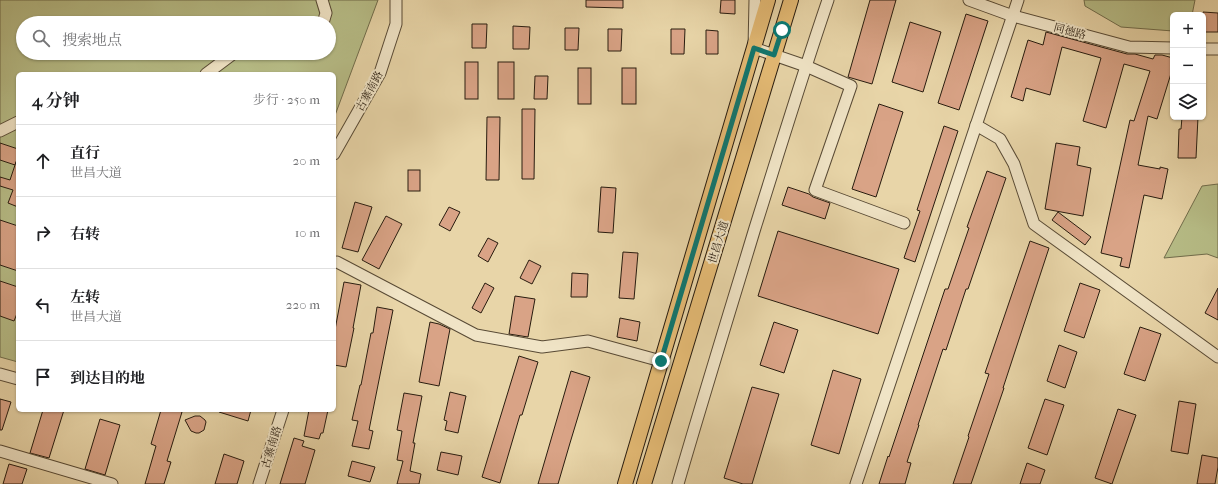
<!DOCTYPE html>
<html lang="zh">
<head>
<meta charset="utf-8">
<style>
  :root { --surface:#fff; --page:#f6f6f6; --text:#202124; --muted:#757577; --line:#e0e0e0 }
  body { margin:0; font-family:"IM FELL French Canon","Noto Serif SC",serif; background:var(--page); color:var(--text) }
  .controls { position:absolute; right:12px; top:12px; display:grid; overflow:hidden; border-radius:6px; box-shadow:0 1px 3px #0004 }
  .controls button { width:36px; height:36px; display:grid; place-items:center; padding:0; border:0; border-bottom:1px solid var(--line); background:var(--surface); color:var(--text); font:20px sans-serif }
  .stop { position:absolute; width:12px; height:12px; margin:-9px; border:3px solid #0f766e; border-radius:50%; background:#fff }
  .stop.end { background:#0f766e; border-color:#fff; box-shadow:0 1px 4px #0008 }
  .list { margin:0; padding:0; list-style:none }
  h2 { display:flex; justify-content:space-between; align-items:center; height:52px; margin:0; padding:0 16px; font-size:17px }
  h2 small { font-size:13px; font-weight:400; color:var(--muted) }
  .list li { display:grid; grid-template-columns:26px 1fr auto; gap:12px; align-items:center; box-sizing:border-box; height:72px; padding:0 16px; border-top:1px solid var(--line) }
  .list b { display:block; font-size:15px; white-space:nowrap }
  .list p { margin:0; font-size:13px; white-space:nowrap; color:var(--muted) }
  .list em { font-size:13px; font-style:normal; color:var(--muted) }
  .icon { flex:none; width:22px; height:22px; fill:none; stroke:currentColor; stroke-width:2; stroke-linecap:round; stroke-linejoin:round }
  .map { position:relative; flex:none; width:1218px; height:484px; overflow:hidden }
  .search { position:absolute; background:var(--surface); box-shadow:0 1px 3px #0004; left:16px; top:16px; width:320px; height:44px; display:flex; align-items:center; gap:10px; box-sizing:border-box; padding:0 14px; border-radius:22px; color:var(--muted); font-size:15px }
  .panel { position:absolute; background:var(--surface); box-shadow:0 1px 3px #0004; left:16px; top:72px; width:320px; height:340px; border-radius:6px }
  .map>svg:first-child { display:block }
</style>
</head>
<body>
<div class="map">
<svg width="1218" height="484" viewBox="0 0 1218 484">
  <rect width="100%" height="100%" fill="#e8d5a8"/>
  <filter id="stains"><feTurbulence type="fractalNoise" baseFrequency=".005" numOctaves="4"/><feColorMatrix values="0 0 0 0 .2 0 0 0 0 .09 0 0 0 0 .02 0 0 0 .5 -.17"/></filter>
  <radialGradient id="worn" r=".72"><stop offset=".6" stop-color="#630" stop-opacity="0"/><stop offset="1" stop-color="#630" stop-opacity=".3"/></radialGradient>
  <g fill="#b7bd87" stroke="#706c4b" fill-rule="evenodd">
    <path d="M0 0H378L334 118V74H18V362L0 357ZM23 23H329V53H23Z"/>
    <path d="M1084 0H1195L1192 15H1173V31L1121 27 1085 6Z"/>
    <path d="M1218 184V258L1207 254 1164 258 1202 186Z"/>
  </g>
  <g fill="#d9a386" stroke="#281c0f">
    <path d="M586 0H623V8L586 7Z"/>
    <path d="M721 0H735V14L720 13Z"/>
    <path d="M870 0H896L872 84 848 77Z"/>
    <path d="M1203 12 1218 13V32H1203Z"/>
    <path d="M966 14 988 21 959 110 938 103Z"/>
    <path d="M910 22 941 32 923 92 892 82Z"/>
    <path d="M472 24H487L486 48H472Z"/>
    <path d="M513 26 530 27 529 49H513Z"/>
    <path d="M565 28H579L578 50H565Z"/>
    <path d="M608 29H622L621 51H608Z"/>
    <path d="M671 29H685L684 54H671Z"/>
    <path d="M706 30 718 31V54H706Z"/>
    <path d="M1046 32 1127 54H1135L1153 59 1155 55H1162L1173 58V67L1157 119 1148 116 1138 165 1160 169V167L1168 169 1162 199 1144 195 1129 268 1120 266 1122 258 1101 253 1130 120 1134 121 1150 71 1124 64 1106 128 1083 121 1101 58 1062 47 1050 95 1026 88 1023 101 1011 97 1028 40 1043 45Z"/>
    <rect x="465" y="62" width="13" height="37"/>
    <rect x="498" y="62" width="16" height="37"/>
    <rect x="578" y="68" width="13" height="36"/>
    <rect x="622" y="68" width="14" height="36"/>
    <path d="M535 76H548L547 99H534Z"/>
    <path d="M879 104 903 112 876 197 852 189Z"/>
    <path d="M522 109H535L534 179H522Z"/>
    <path d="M487 117H500L499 180H486Z"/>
    <path d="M1182 117H1198L1196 158H1178L1179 129H1181Z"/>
    <path d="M944 126 958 131 915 262 904 258 920 211 917 210Z"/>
    <path d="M0 143 18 149V156L15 165 0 160Z"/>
    <path d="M1056 143 1080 147 1077 165 1091 168 1083 216 1045 209Z"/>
    <path d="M16 162H18V207L8 203 13 190 0 186V177L10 180Z"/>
    <rect x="408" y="170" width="12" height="21"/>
    <path d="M987 171 1006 178 968 289H966L946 350 943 349 918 425H919L907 462 911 463 905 484H879L888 456 889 457 945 289H948L969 228 967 227Z"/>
    <path d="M601 187 616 188 613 233 598 232Z"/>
    <path d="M788 187 809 194 813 197 830 203 825 219 782 205Z"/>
    <path d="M355 202 372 207 358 252 342 248Z"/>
    <path d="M449 207 460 212 450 231 439 225Z"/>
    <path d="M1058 212 1091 237 1085 245 1052 220Z"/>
    <path d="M386 216 402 224 379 269 362 260Z"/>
    <path d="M0 220 18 226V271L0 265Z"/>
    <path d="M778 231 899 269 878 334 758 296Z"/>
    <path d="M488 238 498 243 488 262 478 256Z"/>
    <path d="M1030 241 1049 248 1003 388H1004L971 484H953L969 437 968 436 989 374 985 373Z"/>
    <path d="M623 252 638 253 634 299 619 298Z"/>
    <path d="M529 260 541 266 532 284 520 278Z"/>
    <path d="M572 273 588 274 587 297H571Z"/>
    <path d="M0 281 18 287V311L14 321 0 316Z"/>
    <path d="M344 282 361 285 353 328H354L346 367 334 365V335Z"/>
    <path d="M485 283 494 288 481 313 472 308Z"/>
    <path d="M1080 283 1100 290 1084 338 1064 331Z"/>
    <path d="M1218 288V320L1205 313Z"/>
    <path d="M515 296 535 299 528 337 509 334Z"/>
    <path d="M377 307 393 310 369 430 373 431 369 449 352 446 358 421 352 420 360 385H361L371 333H373Z"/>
    <path d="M620 318 640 322 637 341 617 337Z"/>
    <path d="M430 322 439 324 450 329 439 386 419 382Z"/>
    <path d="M774 322 798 330 784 373 760 365Z"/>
    <path d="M1140 327 1161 334 1145 381 1124 374Z"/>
    <path d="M1059 345 1077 352 1065 388 1047 381Z"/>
    <path d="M519 356 538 362 522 415H520L500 483 482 477Z"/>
    <path d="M833 370 861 379 839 454 811 445Z"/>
    <path d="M571 371 590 377 570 443 558 484H538Z"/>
    <path d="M752 387 779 394 752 484H743L724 478Z"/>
    <path d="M450 392 466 396 458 433 445 430 447 421 444 420Z"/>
    <path d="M404 393 422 396 413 443H415L410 471 421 474 419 484H397L403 461 397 460 402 431 397 430Z"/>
    <path d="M0 399 11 402 2 430H0Z"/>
    <path d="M1045 399 1064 405 1047 455 1028 448Z"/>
    <path d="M1179 401 1196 404 1188 454 1171 451Z"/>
    <path d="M1118 409 1136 415 1112 484 1095 478Z"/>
    <path d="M43 410H64L49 458 30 453Z"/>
    <path d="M161 410H176L182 412 167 461 171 462 164 484H145L156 446 151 444Z"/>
    <path d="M219 410H251L248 421 219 412Z"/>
    <path d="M309 410H328L323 433H321L319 439 304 436Z"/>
    <path d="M195 416H200L205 420 206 422 204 430 199 433H196L191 431 185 420Z"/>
    <path d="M100 419 120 425 105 475 85 469Z"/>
    <path d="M294 438 304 441 302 446 315 450 305 484H280Z"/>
    <path d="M441 452 462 456 458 475 437 470Z"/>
    <path d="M224 454 244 461 237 484H215Z"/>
    <path d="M1202 455 1218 458V467L1215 484H1197Z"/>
    <path d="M352 461 375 467 370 482 348 476Z"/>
    <path d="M1027 463 1045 470 1040 484H1020Z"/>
    <path d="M9 464 27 469 22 484H3Z"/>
  </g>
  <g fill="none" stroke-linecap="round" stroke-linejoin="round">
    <g stroke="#584a35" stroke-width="13">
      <g id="minor">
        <path d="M322 0 326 13 323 23"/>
        <path d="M755 0 754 48 806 66 851 86 815 190 904 223"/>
        <path d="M969 0 1013 16 1129 47 1173 48"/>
        <path d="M1203 49H1218"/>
        <path d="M206 74 234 53"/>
        <path d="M976 125 1000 139 1014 164 1034 224 1218 357"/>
        <path d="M0 131 18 122"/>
        <path d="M334 154 380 73 396 24V0"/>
        <path d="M337 262 476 335 542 347 588 341 661 361"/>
        <path d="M0 374 18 379"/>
        <path d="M0 451 112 484"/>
        <path d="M259 484 283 410"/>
        <path d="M678 484C703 398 729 314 755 228 779 152 802 76 828 0"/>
        <path d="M856 484 1018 0"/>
      </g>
    </g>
    <g stroke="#281c0f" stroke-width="16">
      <g id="major">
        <path d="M625 484 768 0"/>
        <path d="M644 484 791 0"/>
      </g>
    </g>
    <use href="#minor" stroke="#f0e4c6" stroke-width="11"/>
    <use href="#major" stroke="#e4ba74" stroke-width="14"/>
  </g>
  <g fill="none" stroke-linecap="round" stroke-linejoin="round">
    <path stroke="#0f766e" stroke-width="5" d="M661 361 754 48 774 55 782 30"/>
  </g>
  <g text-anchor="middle" stroke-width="4" stroke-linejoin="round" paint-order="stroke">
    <g font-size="11" fill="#281c0f" stroke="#f0e4c6">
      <text transform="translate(1070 31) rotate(15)" y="4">同德路</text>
      <text transform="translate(369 91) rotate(-61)" y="4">古寨南路</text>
      <text transform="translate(718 242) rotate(-73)" y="4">世昌大道</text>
      <text transform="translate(271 447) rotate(-73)" y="4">古寨南路</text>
    </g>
  </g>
  <rect width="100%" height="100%" filter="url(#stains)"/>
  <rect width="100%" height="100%" fill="url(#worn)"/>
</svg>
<div class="controls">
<button>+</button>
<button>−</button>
<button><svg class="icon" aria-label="layers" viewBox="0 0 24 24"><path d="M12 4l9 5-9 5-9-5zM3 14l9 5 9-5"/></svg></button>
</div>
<div class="stop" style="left:782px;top:30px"></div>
<div class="stop end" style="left:661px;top:361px"></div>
<div class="search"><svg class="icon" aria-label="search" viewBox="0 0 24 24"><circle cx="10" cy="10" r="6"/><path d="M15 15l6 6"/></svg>搜索地点</div>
<section class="panel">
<h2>4 分钟<small>步行 · 250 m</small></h2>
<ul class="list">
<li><svg class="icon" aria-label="ahead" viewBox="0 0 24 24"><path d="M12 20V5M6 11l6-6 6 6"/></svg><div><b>直行</b><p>世昌大道</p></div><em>20 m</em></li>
<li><svg class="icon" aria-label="right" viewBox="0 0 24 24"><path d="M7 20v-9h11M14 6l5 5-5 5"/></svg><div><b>右转</b></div><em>10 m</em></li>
<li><svg class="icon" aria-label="left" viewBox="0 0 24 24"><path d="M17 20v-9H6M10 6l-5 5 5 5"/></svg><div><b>左转</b><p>世昌大道</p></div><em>220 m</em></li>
<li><svg class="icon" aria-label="arrive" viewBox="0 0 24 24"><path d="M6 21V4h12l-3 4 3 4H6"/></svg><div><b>到达目的地</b></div></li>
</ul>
</section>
</div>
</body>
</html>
